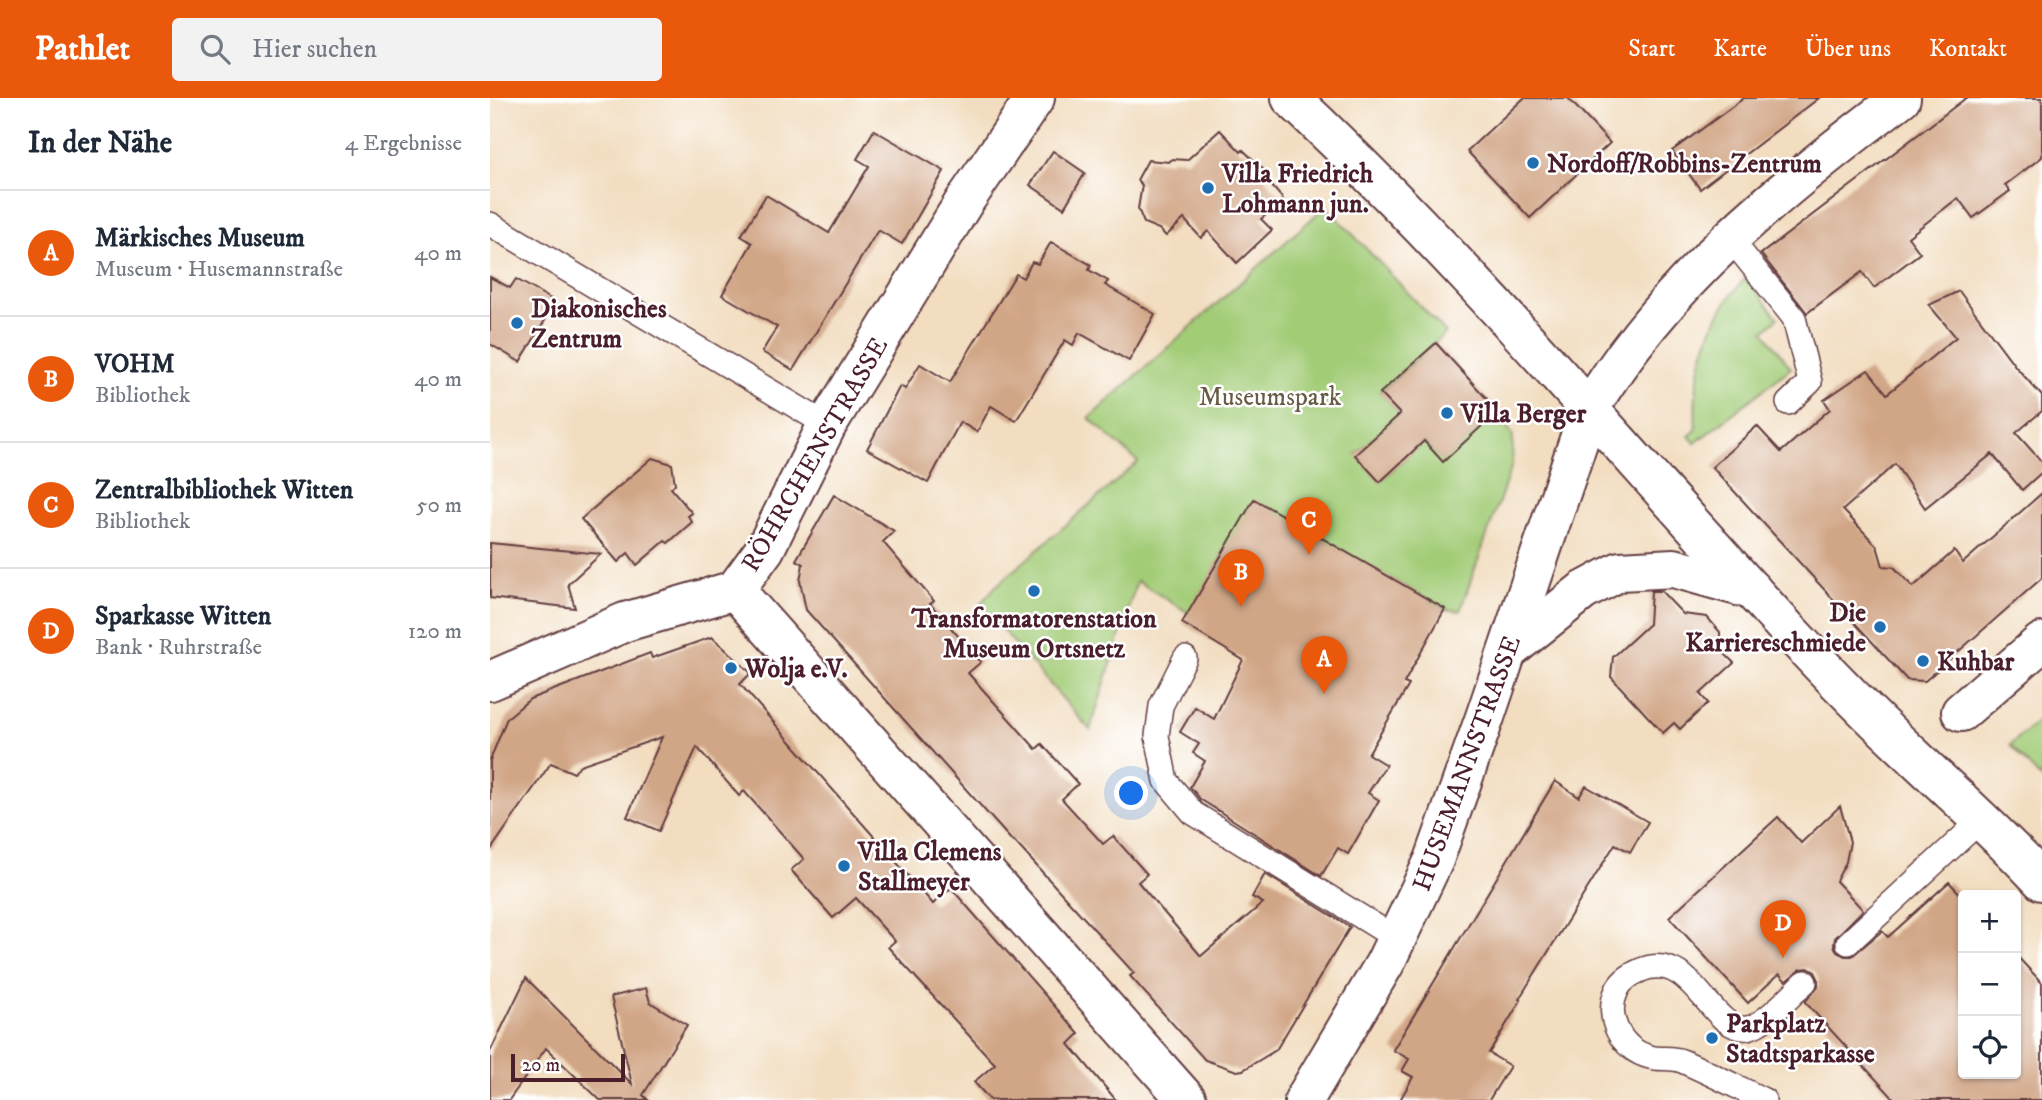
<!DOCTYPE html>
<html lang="de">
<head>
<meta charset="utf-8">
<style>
  :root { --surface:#fff; --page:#f2f2f3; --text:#1f2937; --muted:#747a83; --line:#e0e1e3; --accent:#ea580c }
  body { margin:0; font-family:"IM FELL DW Pica",serif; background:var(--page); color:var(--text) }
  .controls { position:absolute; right:21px; bottom:21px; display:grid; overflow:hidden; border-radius:7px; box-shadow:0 2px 5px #0004 }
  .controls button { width:63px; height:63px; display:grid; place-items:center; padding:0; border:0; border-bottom:2px solid var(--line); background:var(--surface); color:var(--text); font:35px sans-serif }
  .scale { position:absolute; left:21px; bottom:18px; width:114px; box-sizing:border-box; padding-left:7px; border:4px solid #4a1f2b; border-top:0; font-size:19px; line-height:24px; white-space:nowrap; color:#4a1f2b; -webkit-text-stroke:5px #fff; paint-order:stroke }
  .you { position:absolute; left:642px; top:696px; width:24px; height:24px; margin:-18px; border:5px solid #fff; border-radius:50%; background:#1a73e8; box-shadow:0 0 0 10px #1a73e833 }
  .badge { display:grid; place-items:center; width:46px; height:46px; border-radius:50%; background:var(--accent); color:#fff; font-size:23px; font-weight:700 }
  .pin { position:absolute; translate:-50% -58px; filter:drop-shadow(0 2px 4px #0008) }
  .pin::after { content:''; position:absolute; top:37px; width:24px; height:21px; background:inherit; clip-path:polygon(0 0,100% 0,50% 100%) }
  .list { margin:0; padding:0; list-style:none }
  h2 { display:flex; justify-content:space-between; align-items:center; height:91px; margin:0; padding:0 28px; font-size:30px }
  h2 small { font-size:23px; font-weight:400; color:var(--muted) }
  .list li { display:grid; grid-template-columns:46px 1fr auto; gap:21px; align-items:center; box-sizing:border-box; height:126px; padding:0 28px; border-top:2px solid var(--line) }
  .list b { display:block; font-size:26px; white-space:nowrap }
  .list p { margin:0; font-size:23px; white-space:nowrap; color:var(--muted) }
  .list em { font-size:23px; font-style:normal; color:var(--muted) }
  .icon { flex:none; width:38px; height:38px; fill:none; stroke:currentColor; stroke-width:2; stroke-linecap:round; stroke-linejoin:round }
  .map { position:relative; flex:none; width:1552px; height:1002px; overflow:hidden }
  header { display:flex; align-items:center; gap:42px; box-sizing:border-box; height:98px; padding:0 35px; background:var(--accent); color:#fff }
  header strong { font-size:33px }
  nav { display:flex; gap:38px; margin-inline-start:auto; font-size:24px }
  .search { width:490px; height:63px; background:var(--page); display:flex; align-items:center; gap:18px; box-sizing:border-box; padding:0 24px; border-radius:7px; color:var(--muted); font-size:26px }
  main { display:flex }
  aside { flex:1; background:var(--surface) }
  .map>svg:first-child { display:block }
</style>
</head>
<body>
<header>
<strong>Pathlet</strong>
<div class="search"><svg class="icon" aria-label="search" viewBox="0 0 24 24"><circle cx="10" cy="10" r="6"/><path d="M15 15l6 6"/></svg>Hier suchen</div>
<nav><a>Start</a><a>Karte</a><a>Über uns</a><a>Kontakt</a></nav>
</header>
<main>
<aside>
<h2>In der Nähe<small>4 Ergebnisse</small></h2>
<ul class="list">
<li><span class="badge">A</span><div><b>Märkisches Museum</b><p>Museum · Husemannstraße</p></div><em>40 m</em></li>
<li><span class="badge">B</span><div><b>VOHM</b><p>Bibliothek</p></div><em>40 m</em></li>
<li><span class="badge">C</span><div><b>Zentralbibliothek Witten</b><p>Bibliothek</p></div><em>50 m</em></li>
<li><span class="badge">D</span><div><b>Sparkasse Witten</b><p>Bank · Ruhrstraße</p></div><em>120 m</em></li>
</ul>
</aside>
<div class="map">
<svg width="1552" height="1002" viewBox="0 0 1552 1002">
  <rect width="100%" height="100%" fill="#fff"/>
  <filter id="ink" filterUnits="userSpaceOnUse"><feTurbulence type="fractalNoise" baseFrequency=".0143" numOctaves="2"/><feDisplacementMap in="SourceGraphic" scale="14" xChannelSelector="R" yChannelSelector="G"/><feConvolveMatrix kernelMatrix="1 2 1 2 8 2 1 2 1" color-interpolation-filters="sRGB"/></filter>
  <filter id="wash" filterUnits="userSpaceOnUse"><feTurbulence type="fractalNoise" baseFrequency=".00686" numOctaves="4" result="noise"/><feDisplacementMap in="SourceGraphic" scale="28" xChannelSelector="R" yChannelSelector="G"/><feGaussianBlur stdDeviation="1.57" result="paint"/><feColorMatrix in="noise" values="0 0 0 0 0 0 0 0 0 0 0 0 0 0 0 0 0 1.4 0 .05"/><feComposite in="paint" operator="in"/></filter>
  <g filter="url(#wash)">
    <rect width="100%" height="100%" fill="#f2ddc0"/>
    <g fill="#a3cc77" stroke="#767651" stroke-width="2">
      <path d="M836 108 956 235 890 294 910 316 866 356 890 384 934 343 953 363 1008 313 1023 338 1022 367 970 513 955 511 764 402 699 515 647 483 600 632 490 506 505 489 648 364 599 320Z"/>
      <path d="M1256 180 1288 220 1274 233 1301 270 1205 345 1199 338 1206 332C1202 276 1217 220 1256 180Z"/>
      <path d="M1552 619V682L1520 647Z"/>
    </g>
    <g id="blocks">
      <g fill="#d1a686">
        <path d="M1034 0H1078L1120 45 1040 120 977 53Z"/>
        <path d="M1254 0H1329L1210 91 1182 53Z"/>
        <path d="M1476 0H1552V59L1515 87 1520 93 1483 120 1468 100 1418 139 1430 155 1384 190 1372 174 1317 215 1271 156Z"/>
        <path d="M384 32 454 73 412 146 388 132 303 272 272 254 287 229 232 197 262 145 251 138 276 97 339 135 379 68 367 61Z"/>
        <path d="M730 32 751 54 753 52 774 72 777 77 774 79 793 101 771 121 782 132 747 165 718 133 711 140 694 121 676 138 669 131 654 125 648 111 652 87 647 82 658 62 679 64 682 61 697 62Z"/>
        <path d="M563 53 595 75 574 110 540 87Z"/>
        <path d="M561 144 601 167 599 172 618 183 615 187 665 216 639 263 589 235 583 247 575 242 526 323 501 308 487 334 470 324 438 385 377 351 410 288 415 291 430 266 460 284 526 176 533 180 542 164 548 166Z"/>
        <path d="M0 179 20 190 26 181 66 204 30 264 0 246Z"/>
        <path d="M1469 193 1526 269 1552 298V313L1526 335 1552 364V374L1532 392 1502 356 1435 410 1405 366 1353 412 1387 448 1393 468 1404 469 1423 489 1464 453 1473 465 1552 395V480L1435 583 1417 582 1222 369 1267 328 1291 354 1340 311 1334 302 1378 272 1397 296 1466 239 1439 207Z"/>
        <path d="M946 245 1008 313 953 364 934 343 890 384 865 357 910 316 890 295Z"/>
        <path d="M162 360 182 366 185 386 181 390 202 415 198 418 202 424 178 445 175 443 147 467 138 455 128 464 91 421Z"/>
        <path d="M344 397 404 433 393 444 444 503 440 506 491 564 478 575 546 651 552 646 588 686 572 701 613 746 623 738 657 776 648 784 711 858 773 805 762 799 775 776 860 829 786 952 753 972 747 973 715 962 640 878 644 875 524 743 523 744 316 512 310 483 313 466 306 462Z"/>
        <path d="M764 401 955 511 914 585 919 587 878 656 896 667 878 695 889 702 858 756 848 750 831 778 710 701 700 689 715 663 703 655 709 646 690 634 705 609 724 621 753 562 692 525Z"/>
        <path d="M0 445 111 456 78 486 85 510 0 500Z"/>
        <path d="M1161 493H1171L1193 516 1217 519 1230 534V551L1244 565 1210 596 1218 605 1190 631 1184 625 1173 635 1121 579 1123 559 1159 526Z"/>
        <path d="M222 539 261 575 250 586 443 806 461 790 589 936 579 946 626 1002H500L484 984 505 966 398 849 405 843 366 800 343 820 301 772 314 761 254 693 249 698 207 649 169 733 137 719 172 639 90 667 84 675 61 665 0 753V662L17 620 40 601 160 555 162 560Z"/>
        <path d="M1065 683 1089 699 1096 688 1158 724 1140 754 1125 746 1029 901 1031 902 999 955 1020 968 999 1002H910L923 979 912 973 919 961 903 952Z"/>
        <path d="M1350 708 1360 744 1356 764 1346 783 1373 812 1345 840 1344 847 1347 854 1355 858H1362L1392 833 1398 839 1459 784 1473 799V976H1526V857L1552 885V1002H1405L1315 904 1328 888V880L1325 874 1318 870 1311 871 1296 883 1289 876 1258 905 1179 819 1288 719 1311 745Z"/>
        <path d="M36 880 142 986 121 899 156 890 160 904 197 927 153 997 158 1002H110L56 950 19 1002H0V954Z"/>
      </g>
    </g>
  </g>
  <g filter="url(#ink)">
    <use href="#blocks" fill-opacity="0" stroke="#633c41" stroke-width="2"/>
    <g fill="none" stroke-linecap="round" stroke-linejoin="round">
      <g stroke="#633c41" stroke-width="26">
        <g id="lane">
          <path d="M0 126 337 327"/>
          <path d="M1240 140 1304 220 1320 284 1298 305"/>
          <path d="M695 560 671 608 667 638 676 683 703 715 907 841"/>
          <path d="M1358 845 1492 721"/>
          <path d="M1274 1002C1247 989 1220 975 1192 963 1181 959 1170 962 1160 959 1131 952 1114 919 1127 892 1131 883 1142 876 1151 872 1203 851 1220 934 1257 930 1274 928 1302 896 1315 884"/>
        </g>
      </g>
      <g stroke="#633c41" stroke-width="42">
        <g id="street">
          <path d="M245 492 697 1002"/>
          <path d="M0 583 135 524 245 492 275 451 337 327 474 104 545 0"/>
          <path d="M1471 614 1552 544"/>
        </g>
      </g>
      <g stroke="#633c41" stroke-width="42">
        <g id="secondary">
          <path d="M801 0C979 167 1135 355 1300 534 1338 575 1378 616 1419 654 1464 697 1510 737 1552 783"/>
          <path d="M1018 553 1093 493 1130 473 1184 470 1262 492"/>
          <path d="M814 1002 895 865 944 762 995 619 1099 312C1174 184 1294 88 1411 0"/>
        </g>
      </g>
      <use href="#lane" stroke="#fff" stroke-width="23"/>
      <use href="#street" stroke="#fff" stroke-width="38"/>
      <use href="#secondary" stroke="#fff" stroke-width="38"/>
    </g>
  </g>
  <g fill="#1f6fb2" stroke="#fff" stroke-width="2.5">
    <circle cx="1043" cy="65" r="7"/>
    <circle cx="718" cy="90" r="7"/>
    <circle cx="27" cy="225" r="7"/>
    <circle cx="957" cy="315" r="7"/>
    <circle cx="544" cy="493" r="7"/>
    <circle cx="1390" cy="529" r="7"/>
    <circle cx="1433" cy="563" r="7"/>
    <circle cx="241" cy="570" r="7"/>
    <circle cx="354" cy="768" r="7"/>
    <circle cx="1222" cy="940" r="7"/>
  </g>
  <g text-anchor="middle" stroke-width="5" stroke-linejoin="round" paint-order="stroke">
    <g font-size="26" font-weight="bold" fill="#4a1f2b" stroke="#fff" text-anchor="start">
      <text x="1057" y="74">Nordoff/Robbins-Zentrum</text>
      <text x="732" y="84">Villa Friedrich<tspan x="732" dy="30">Lohmann jun.</tspan></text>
      <text x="41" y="219">Diakonisches<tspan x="41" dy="30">Zentrum</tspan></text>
      <text x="971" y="324">Villa Berger</text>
      <text x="1376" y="523" text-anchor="end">Die<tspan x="1376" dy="30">Karriereschmiede</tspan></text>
      <text x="544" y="529" text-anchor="middle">Transformatorenstation<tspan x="544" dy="30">Museum Ortsnetz</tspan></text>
      <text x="1447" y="572">Kuhbar</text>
      <text x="255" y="579">Wolja e.V.</text>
      <text x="368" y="762">Villa Clemens<tspan x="368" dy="30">Stallmeyer</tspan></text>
      <text x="1236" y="934">Parkplatz<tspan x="1236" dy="30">Stadtsparkasse</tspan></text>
    </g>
    <g font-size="26" fill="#695c46" stroke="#fff">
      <text x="780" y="307">Museumspark</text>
    </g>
    <g font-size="26" fill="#4a1f2b" stroke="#fff">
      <text transform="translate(324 356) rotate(-60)" y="9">RÖHRCHENSTRASSE</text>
      <text transform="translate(976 665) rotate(-70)" y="9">HUSEMANNSTRASSE</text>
    </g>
  </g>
</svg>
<div class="controls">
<button>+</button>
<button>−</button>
<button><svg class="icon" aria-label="locate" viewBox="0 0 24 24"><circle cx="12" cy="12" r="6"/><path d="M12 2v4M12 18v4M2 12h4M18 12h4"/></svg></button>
</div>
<div class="scale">20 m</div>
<div class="you"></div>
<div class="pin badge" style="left:834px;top:596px">A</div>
<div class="pin badge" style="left:751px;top:509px">B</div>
<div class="pin badge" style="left:819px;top:457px">C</div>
<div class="pin badge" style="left:1293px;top:860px">D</div>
</div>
</main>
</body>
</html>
